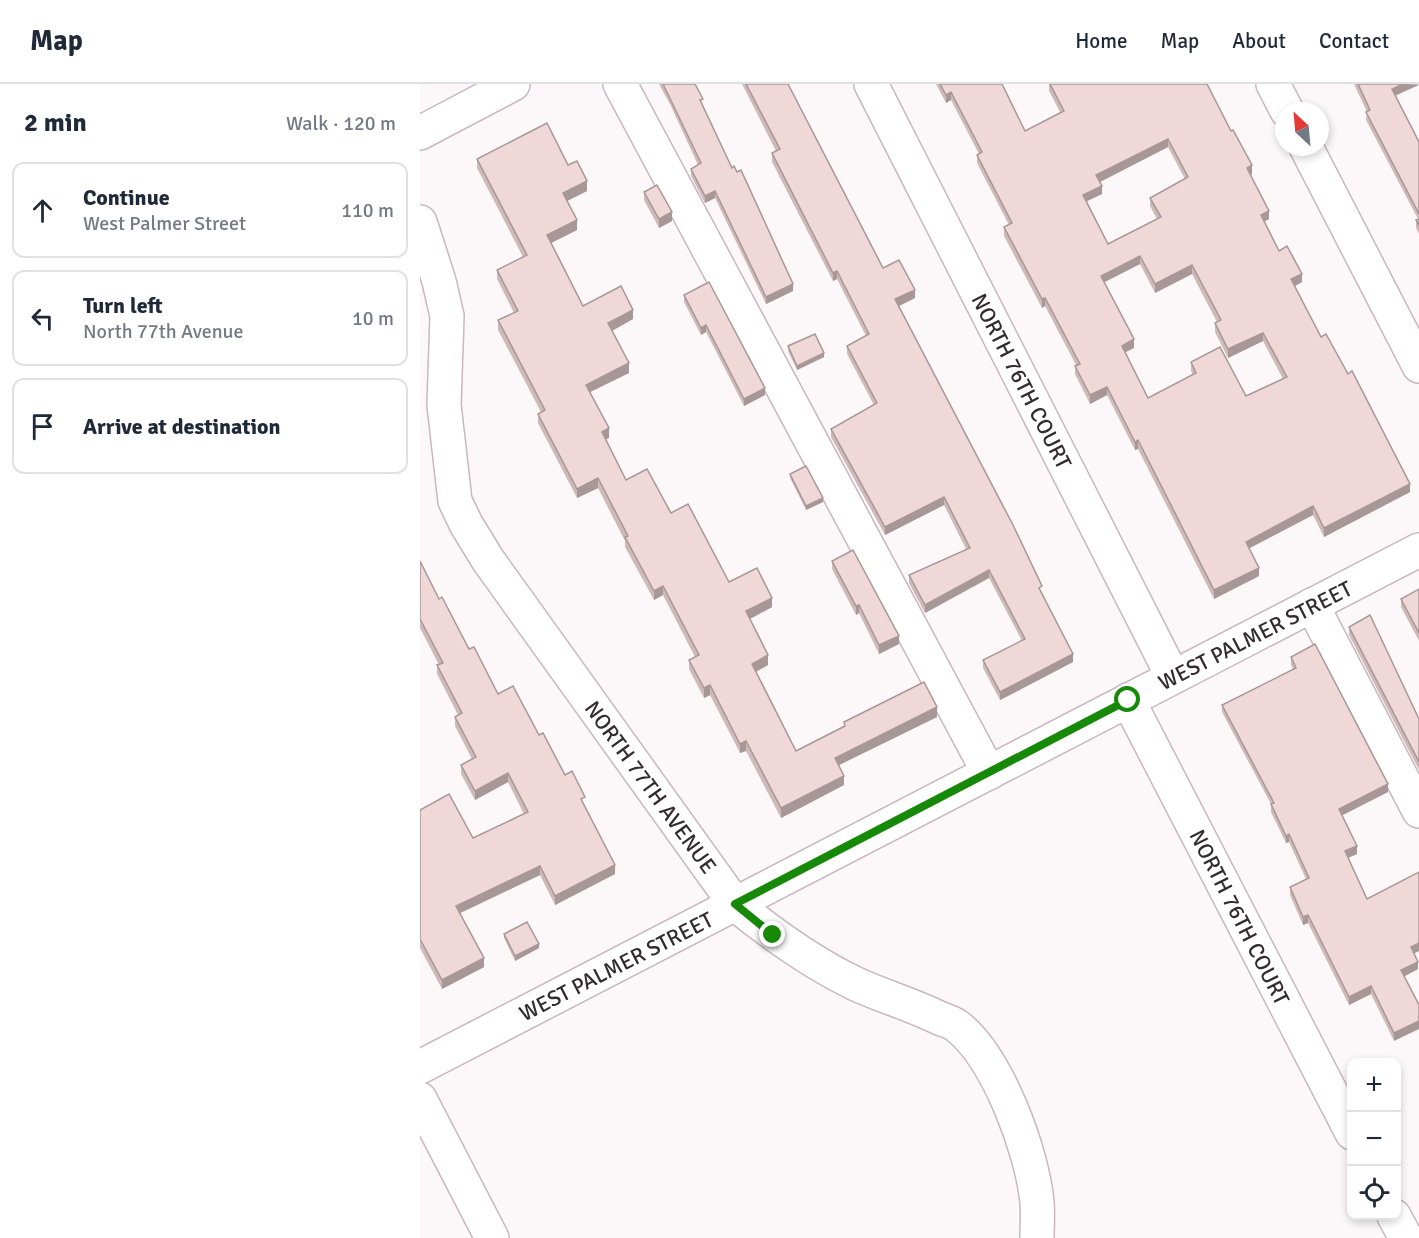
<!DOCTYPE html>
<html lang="en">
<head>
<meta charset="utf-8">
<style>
  :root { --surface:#fff; --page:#f6f6f7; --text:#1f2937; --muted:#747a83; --line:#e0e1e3 }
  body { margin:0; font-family:Signika,sans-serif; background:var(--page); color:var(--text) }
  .controls { position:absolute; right:18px; bottom:18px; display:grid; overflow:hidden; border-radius:12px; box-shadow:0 3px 9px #0003 }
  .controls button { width:54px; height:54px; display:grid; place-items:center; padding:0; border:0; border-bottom:2px solid var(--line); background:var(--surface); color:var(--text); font:30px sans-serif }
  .compass { position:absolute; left:855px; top:18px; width:54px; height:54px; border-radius:50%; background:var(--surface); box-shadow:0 3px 9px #0003; rotate:334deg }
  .stop { position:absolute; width:18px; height:18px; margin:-14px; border:4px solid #178909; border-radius:50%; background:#fff }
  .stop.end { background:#178909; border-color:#fff; box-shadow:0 2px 6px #0008 }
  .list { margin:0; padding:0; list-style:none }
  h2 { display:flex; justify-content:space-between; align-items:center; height:78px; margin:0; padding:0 24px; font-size:26px }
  h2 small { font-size:20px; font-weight:400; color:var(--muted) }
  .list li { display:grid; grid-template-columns:39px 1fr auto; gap:18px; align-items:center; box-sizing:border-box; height:96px; margin:0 12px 12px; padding:0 12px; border:2px solid var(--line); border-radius:12px }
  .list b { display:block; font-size:22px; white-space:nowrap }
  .list p { margin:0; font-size:20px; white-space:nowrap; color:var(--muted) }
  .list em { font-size:20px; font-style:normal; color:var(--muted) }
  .icon { flex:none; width:33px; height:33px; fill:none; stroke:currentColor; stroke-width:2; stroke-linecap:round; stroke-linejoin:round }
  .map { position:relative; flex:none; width:999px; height:1154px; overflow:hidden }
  header { display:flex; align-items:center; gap:36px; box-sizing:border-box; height:84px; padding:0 30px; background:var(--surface); border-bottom:2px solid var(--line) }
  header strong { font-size:28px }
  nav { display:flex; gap:33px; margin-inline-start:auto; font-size:21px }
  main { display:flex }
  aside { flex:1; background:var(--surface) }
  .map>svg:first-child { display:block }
</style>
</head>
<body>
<header>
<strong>Map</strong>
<nav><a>Home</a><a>Map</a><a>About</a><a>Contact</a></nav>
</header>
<main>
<aside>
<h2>2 min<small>Walk · 120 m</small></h2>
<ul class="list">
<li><svg class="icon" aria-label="ahead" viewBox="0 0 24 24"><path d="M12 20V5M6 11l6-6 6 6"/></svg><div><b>Continue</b><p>West Palmer Street</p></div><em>110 m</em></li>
<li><svg class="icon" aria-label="left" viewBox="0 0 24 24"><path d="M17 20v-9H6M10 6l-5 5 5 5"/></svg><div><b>Turn left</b><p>North 77th Avenue</p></div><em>10 m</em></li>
<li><svg class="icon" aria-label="arrive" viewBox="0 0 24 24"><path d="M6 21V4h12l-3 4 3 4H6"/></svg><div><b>Arrive at destination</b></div></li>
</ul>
</aside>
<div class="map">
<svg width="999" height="1154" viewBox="0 0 999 1154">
  <rect width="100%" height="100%" fill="#fcf8fa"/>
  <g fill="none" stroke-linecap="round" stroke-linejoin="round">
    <g stroke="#cab6bf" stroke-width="36">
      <g id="minor">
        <path d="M200 0 569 689"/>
        <path d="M451 0 753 593"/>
        <path d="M853 0 867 27"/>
        <path d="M0 49 93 0"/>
        <path d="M886 63 999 282"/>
        <path d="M0 138 19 197 27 232 24 321 35 417 46 440 68 476 315 820C353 851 392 879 436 900 462 912 490 920 517 933 523 936 532 938 537 942 578 974 612 1067 617 1118 618 1130 617 1142 617 1154"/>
        <path d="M892 521 999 727"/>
        <path d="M708 616 932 1049"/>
        <path d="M0 983 999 466"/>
        <path d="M0 1015 72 1154"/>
        <path d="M974 1132 986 1154"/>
      </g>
    </g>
    <use href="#minor" stroke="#fff" stroke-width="33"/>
  </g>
  <g fill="#cebab9" fill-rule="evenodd">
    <path d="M239 0H275L283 21 312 84 373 207 346 220 295 114 285 119 271 92V85L278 81 251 22Z"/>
    <path d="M322 0H368L463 184 495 214 479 222 622 509 653 578 580 616 563 584V576L602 557 569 494 505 529 489 499V491L546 465 524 421 465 451 411 353V345L454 321 427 270V262L446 252 417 195 413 197 352 78V69L356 67Z"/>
    <path d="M516 0H582L605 47 640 28 629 7V0H787L832 90 830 91 849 135 844 138 859 167 882 198 875 202 901 253 990 408 904 453 893 431 829 464 839 492 794 515 718 365 715 366 687 311 670 320 655 290V282L656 281 625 222 622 224 584 152V143L589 141 557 79V71L559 70 531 16 526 19ZM748 63 765 95 730 114V122L737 135 688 160 667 117 682 110 680 98ZM720 180 735 209 772 190 797 238 795 239V248L808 274 843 257 863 295 826 312 771 278V287L773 291 728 314 705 268 714 264 684 198Z"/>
    <path d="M934 0H999L975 12 999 58V150L996 144V136L998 135 946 36 947 28Z"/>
    <path d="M57 75 148 81 167 107 147 117 157 146 131 159 163 222 213 235 192 247 209 289 170 308 189 354 186 355 206 396 251 429 309 498 352 523 330 535 348 581 335 588 376 667 424 642V638L517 633 419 681 424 701 361 734 326 667 320 669 290 611 284 614 269 585V576L275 573 243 511 234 516 205 463V457L178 404 157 414 118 339V330L121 328 78 246V236L94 229 77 195V186L103 173 57 84Z"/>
    <path d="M224 108 252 137 239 144 224 116Z"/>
    <path d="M264 211 345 311 324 322 286 248 281 251 264 218Z"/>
    <path d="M368 262 404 273 377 286 368 267Z"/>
    <path d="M370 390 403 418 386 426 370 394Z"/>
    <path d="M0 477 19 515 78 610 119 651 165 722 195 790 135 821 120 791 40 829 64 883 22 905 0 864V726L53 754 104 730 88 698 55 716 41 690V681L52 675 35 642V633L38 631 17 590V581H19L0 544Z"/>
    <path d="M412 477 479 560 459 570 439 529 436 531 412 485Z"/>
    <path d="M999 505V557L981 523V515Z"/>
    <path d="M929 543 999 635V686L929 551Z"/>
    <path d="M871 573 968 708 922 731 937 770 928 774 947 815 994 869 998 885 985 892 974 957 951 910 929 921 888 839 883 841 870 811V803L886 795 869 758 866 759 851 728V720L802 628V621L873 585 871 581Z"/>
    <path d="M84 850 119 864 95 877 84 854Z"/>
  </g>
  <g fill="#a79796">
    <path d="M983 0 999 1 972 13V5Z"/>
    <path d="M531 8V16L526 19V11Z"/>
    <path d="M748 55V63L676 100V91Z"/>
    <path d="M832 81V90L827 93V84Z"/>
    <path d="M167 97V107L143 119V109Z"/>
    <path d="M682 102V110L663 119V111Z"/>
    <path d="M295 107V114L285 119V112Z"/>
    <path d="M849 127V135L841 139V131Z"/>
    <path d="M252 128V137L239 144V135Z"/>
    <path d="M157 136V146L127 161V151Z"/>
    <path d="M720 172V180L681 200V192Z"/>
    <path d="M772 181V190L735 209V200Z"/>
    <path d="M417 187V195L413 197V189Z"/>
    <path d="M882 190V198L871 204V195Z"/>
    <path d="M373 200V207L346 220V213Z"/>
    <path d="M495 206V214L475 224V215Z"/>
    <path d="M625 214V222L622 224V215Z"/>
    <path d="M213 226V235L188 249V239Z"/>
    <path d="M286 241V248L281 251V244Z"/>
    <path d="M843 249V257L808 274V265Z"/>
    <path d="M714 255V264L702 270V262Z"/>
    <path d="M404 269V273L377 286V282Z"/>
    <path d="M209 279V289L166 310V301Z"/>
    <path d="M687 303V311L670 320V311Z"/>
    <path d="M345 304V311L324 322V315Z"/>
    <path d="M189 344V354L182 357V348Z"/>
    <path d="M718 356V365L715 366V358Z"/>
    <path d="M178 394V404L157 414V405Z"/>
    <path d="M990 400V408L904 453V444Z"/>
    <path d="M524 413V421L465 451V443Z"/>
    <path d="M403 414V418L386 426V422Z"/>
    <path d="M893 422V431L826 466V458Z"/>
    <path d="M839 484V492L794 515V506Z"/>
    <path d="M569 486V494L505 529V521Z"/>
    <path d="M243 502V511L234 516V507Z"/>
    <path d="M352 514V523L326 537V527Z"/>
    <path d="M439 521V529L436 531V522Z"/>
    <path d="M479 552V560L459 570V561Z"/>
    <path d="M653 570V578L580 616V608Z"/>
    <path d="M348 571V581L332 590V580Z"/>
    <path d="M290 601V611L284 614V604Z"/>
    <path d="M517 623V633L415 683V674Z"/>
    <path d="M326 657V667L320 669V660Z"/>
    <path d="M88 689V698L55 716V707Z"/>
    <path d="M424 692V701L361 734V724Z"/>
    <path d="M968 700V708L919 733V725Z"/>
    <path d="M869 750V758L866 759V752Z"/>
    <path d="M937 762V770L925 775V767Z"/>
    <path d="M195 781V790L135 821V812Z"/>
    <path d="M120 782V791L36 831V822Z"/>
    <path d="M888 831V839L883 841V833Z"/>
    <path d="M999 859V867L991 871V863Z"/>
    <path d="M119 860V864L95 877V872Z"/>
    <path d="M64 874V883L22 905V896Z"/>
    <path d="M998 878V885L981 894V886Z"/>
    <path d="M951 902V910L929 921V913Z"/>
    <path d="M999 937V945L974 957V949Z"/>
  </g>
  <g fill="#efd8d7" stroke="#a79796" stroke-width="1.5" fill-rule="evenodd">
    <path d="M243 0H275L283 15 280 16 312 84 314 82 317 88 321 86 373 200 346 213 295 107 285 112 271 85 281 79Z"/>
    <path d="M326 0H368L463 184 479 176 495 206 475 215 593 441 622 502 619 504 653 570 580 608 563 576 605 555 569 486 505 521 489 491 550 464 524 413 465 443 411 345 457 319 427 262 449 250 417 187 413 189 352 69 360 65Z"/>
    <path d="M520 0H582L605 47 644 27 630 0H787L811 47 813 46 832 81 827 84 849 127 841 131 859 167 867 162 882 190 871 195 901 253 906 250 928 290 932 287 990 400 904 444 893 422 826 458 839 484 794 506 718 356 715 358 687 303 670 311 655 282 660 280 625 214 622 215 584 143 592 139 557 71 562 68 531 8 526 11ZM748 55 768 93 730 114 741 133 688 160 663 111 682 102 676 91ZM720 172 735 200 772 181 801 236 795 239 808 265 843 249 867 293 826 312 800 263 771 278 776 289 728 314 702 262 714 255 681 192Z"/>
    <path d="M938 0H983L972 5 999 58V130L946 28 950 26Z"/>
    <path d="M127 39 148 81 157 77 167 97 143 109 157 136 127 151 163 222 201 202 213 226 188 239 209 279 166 301 189 344 182 348 206 396 227 385 251 429 268 420 309 498 337 484 352 514 326 527 348 571 332 580 376 667 425 642 424 638 504 598 517 623 415 674 424 692 361 724 326 657 320 660 290 601 284 604 269 576 279 571 243 502 234 507 205 453 208 452 178 394 157 405 118 330 125 326 78 236 98 227 77 186 107 171 57 75Z"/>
    <path d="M237 101 252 128 239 135 224 108Z"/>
    <path d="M999 135V142L996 136Z"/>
    <path d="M289 198 345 304 324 315 286 241 281 244 264 211Z"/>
    <path d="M395 250 404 269 377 282 368 262Z"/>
    <path d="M386 382 403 414 386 422 370 390Z"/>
    <path d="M433 466 479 552 459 561 439 521 436 522 412 477Z"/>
    <path d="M0 477 19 515 22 513 49 565 54 563 78 610 93 602 119 651 123 649 145 691 152 687 165 713 161 715 195 781 135 812 120 782 36 822 64 874 22 896 0 855V726L29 710 53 754 108 728 88 689 55 707 41 681 56 673 35 633 42 629 17 581 23 579 0 535Z"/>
    <path d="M999 505V549L981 515Z"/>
    <path d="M950 531 999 635V678L929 543Z"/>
    <path d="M895 560 968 700 919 725 937 762 925 767 947 815 999 788V859L991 863 998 878 981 886 999 921V937L974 949 951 902 929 913 888 831 883 833 870 803 889 794 869 750 866 752 851 720 854 719 802 621 876 584 871 573Z"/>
    <path d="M107 838 119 860 95 872 84 850Z"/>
  </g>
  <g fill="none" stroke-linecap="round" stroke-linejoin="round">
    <path stroke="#178909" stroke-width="8" d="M353 851 315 820 708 616"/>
  </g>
  <g text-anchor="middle" stroke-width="4.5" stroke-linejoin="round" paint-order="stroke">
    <g font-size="22" fill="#332b2e" stroke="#fff">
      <text transform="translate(602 297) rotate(63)" y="8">NORTH 76TH COURT</text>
      <text transform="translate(835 551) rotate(-27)" y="8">WEST PALMER STREET</text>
      <text transform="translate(231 703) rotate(54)" y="8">NORTH 77TH AVENUE</text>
      <text transform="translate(820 833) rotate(63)" y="8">NORTH 76TH COURT</text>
      <text transform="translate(196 882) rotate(-27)" y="8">WEST PALMER STREET</text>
    </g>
  </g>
</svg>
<div class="controls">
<button>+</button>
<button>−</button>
<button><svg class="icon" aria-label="locate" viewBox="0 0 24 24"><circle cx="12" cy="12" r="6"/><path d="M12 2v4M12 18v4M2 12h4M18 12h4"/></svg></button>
</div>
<svg class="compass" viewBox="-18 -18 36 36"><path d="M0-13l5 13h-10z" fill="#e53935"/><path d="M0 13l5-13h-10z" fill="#747a83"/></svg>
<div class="stop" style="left:708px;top:616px"></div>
<div class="stop end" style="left:353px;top:851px"></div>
</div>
</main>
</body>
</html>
